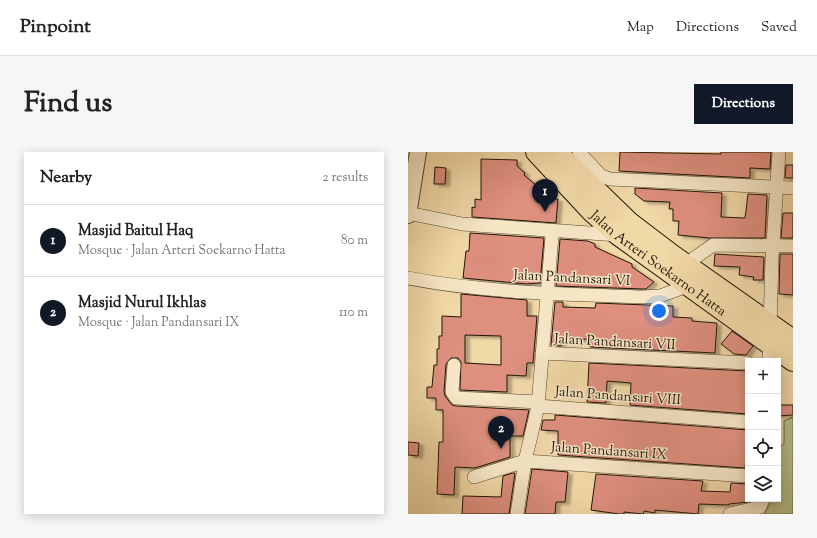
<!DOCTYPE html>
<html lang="en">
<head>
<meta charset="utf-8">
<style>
  :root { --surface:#fff; --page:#f6f6f6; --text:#222; --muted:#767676; --line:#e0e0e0; --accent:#111827 }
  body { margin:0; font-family:"Sorts Mill Goudy",serif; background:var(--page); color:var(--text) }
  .controls { position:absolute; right:12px; bottom:12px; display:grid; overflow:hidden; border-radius:0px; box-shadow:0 2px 10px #0003 }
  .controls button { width:36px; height:36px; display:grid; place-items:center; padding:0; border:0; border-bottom:1px solid var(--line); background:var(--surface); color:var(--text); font:20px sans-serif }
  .you { position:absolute; left:251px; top:159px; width:14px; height:14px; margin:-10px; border:3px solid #fff; border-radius:50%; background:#1a73e8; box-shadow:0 0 0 6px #1a73e833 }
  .badge { display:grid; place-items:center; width:26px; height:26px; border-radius:50%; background:var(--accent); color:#fff; font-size:13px; font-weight:700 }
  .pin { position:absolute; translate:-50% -33px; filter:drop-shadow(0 1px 2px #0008) }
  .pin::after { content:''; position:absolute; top:21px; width:14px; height:12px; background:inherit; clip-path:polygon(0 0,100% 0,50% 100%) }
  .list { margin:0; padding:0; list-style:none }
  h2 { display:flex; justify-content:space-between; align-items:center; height:52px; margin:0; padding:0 16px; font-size:17px }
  h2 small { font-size:13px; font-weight:400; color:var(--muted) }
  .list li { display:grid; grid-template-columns:26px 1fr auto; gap:12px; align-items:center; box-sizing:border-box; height:72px; padding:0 16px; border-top:1px solid var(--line) }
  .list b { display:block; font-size:15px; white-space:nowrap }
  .list p { margin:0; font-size:13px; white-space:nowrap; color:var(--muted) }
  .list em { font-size:13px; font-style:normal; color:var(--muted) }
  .icon { flex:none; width:22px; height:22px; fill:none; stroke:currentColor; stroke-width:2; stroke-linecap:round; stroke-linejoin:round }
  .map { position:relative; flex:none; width:385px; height:362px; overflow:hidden; border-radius:0px }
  header { display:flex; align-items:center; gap:24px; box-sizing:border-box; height:56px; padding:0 20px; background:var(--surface); border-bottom:1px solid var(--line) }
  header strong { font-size:19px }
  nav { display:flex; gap:22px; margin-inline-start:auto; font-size:14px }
  .intro { display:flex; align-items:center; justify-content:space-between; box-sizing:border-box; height:96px; padding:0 24px }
  h1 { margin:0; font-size:28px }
  .button { padding:10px 18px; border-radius:0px; background:var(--accent); color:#fff; font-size:14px; font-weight:700 }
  main { display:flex; gap:24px; padding:0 24px }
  aside { flex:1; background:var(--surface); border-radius:0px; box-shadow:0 2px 10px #0003 }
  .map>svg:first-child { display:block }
</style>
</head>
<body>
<header>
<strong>Pinpoint</strong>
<nav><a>Map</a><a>Directions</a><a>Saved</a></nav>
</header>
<div class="intro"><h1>Find us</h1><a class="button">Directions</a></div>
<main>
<aside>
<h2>Nearby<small>2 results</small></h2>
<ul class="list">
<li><span class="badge">1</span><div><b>Masjid Baitul Haq</b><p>Mosque · Jalan Arteri Soekarno Hatta</p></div><em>80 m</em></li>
<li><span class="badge">2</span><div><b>Masjid Nurul Ikhlas</b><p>Mosque · Jalan Pandansari IX</p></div><em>110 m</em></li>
</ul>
</aside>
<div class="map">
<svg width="385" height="362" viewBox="0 0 385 362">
  <defs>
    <filter id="shadow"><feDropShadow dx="4.5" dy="2.5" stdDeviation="1" flood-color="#0004"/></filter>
  </defs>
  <rect width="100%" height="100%" fill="#f1d8a7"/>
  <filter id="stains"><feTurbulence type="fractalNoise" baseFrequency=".005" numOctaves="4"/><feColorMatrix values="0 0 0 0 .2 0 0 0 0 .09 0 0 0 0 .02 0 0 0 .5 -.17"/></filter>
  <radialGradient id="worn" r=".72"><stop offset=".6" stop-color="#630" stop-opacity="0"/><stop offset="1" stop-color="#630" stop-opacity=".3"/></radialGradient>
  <path fill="#b6bf8a" stroke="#6c6a48" d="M385 265V362H356L365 347H370V298L376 291V269Z"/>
  <g fill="#de8f7e" stroke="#211506" fill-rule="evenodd" filter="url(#shadow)">
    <path d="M212 0 313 2V0H363L362 17 342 16V26L211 19Z"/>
    <path d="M73 7 109 8V14L117 21 116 23 144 47H150L148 71 64 65V55L67 56V47L73 48Z"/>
    <path d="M378 13H385V26H377Z"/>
    <path d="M27 15 38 16 37 32H26Z"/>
    <path d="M227 36 314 41 313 65 337 66 340 42 359 43 357 86H301L270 83 271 69H265V57H261L262 50 236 49 227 42Z"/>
    <path d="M375 61H385V86H373Z"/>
    <path d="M62 81 136 86 132 131 118 132 55 126 58 99H61Z"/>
    <path d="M152 87 180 89 187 92V95L224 112V115L246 130 238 137H235L148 134Z"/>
    <path d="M307 102 356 105 355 128H345L346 125 331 123 332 115 306 114Z"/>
    <path d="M372 102H385V143L371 142Z"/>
    <path d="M53 142 119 148V164H129L125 211H119L118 224 99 223V240L52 238 53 210 50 206H43L38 212 36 239 37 244 44 253 48 254 121 258 115 284H102V305L67 316 47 315 46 343 29 342 31 290H35V258H28V246H19V235H24L26 213H29V197H31V184H34V164L53 165ZM57 183 93 184V213L57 211Z"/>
    <path d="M147 150H155V155L187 156 188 151 265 154V165L284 166V169L309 171 307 201 182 195V187L153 188V194L143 193Z"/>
    <path d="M324 179 345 194 338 203 326 202 313 192Z"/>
    <path d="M181 211 340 219V262L222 253 223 231 199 229 198 251 179 250Z"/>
    <path d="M370 253H385V263L370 264Z"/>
    <path d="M147 263 340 278 337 316 150 303V279L133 278 135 268H147Z"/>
    <path d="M0 290 11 291 10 304 0 303Z"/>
    <path d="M124 317 160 320 157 350H148L147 362H117Z"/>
    <path d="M105 321H107L101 362H54L55 344 93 345 95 324Z"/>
    <path d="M188 322 295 329 293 339 322 340 323 331 340 332V350L321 352V353L291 352 290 362 247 358V361L236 359 235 362 216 360V362H211L183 358Z"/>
  </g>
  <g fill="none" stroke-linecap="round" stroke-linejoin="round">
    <g stroke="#55462e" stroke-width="14">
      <g id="minor">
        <path d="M171 0 193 24 202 27 385 36"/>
        <path d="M0 61 54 72 210 83"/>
        <path d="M278 112 305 93 385 94"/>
        <path d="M0 126C77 141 157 142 235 145L252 144 282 133"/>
        <path d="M134 201 340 211"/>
        <path d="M361 209 364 106 371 0"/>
        <path d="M46 213 44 240 48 246 131 250"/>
        <path d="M130 254 340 270"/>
        <path d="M66 325 117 309 340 324"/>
        <path d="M109 362 117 309 130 254 144 84 141 79"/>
        <path d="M322 362 352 355 355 347"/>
      </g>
    </g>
    <g stroke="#55462e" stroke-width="18">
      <path id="tertiary" d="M0 63 10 0"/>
    </g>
    <g stroke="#211506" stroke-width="22">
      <g id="primary">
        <path id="s1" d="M128 0 183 59 210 83 385 209"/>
        <path d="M149 0 221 70 263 102 385 188"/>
      </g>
    </g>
    <use href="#minor" stroke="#f6e6c6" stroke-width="13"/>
    <use href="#tertiary" stroke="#f6e6c6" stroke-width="16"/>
    <use href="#primary" stroke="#f1d8a7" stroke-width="20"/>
  </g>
  <g text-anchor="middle" stroke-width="3" stroke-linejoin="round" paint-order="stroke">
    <g font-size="14" fill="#211506" stroke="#f6e6c6">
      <text dy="5" stroke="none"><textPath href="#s1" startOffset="166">Jalan Arteri Soekarno Hatta</textPath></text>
      <text transform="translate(164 125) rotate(3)" y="5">Jalan Pandansari VI</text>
      <text transform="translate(207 189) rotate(3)" y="5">Jalan Pandansari VII</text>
      <text transform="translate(210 243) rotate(4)" y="5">Jalan Pandansari VIII</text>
      <text transform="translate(201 298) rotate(4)" y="5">Jalan Pandansari IX</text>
    </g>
  </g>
  <rect width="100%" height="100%" filter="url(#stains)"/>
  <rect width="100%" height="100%" fill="url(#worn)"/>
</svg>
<div class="controls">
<button>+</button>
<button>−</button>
<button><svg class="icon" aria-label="locate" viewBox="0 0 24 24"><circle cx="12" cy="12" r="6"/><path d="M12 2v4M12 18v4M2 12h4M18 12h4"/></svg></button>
<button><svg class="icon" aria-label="layers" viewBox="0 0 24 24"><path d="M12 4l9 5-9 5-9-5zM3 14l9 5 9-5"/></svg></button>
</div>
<div class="you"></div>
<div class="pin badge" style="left:137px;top:60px">1</div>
<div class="pin badge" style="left:93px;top:297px">2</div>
</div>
</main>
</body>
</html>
